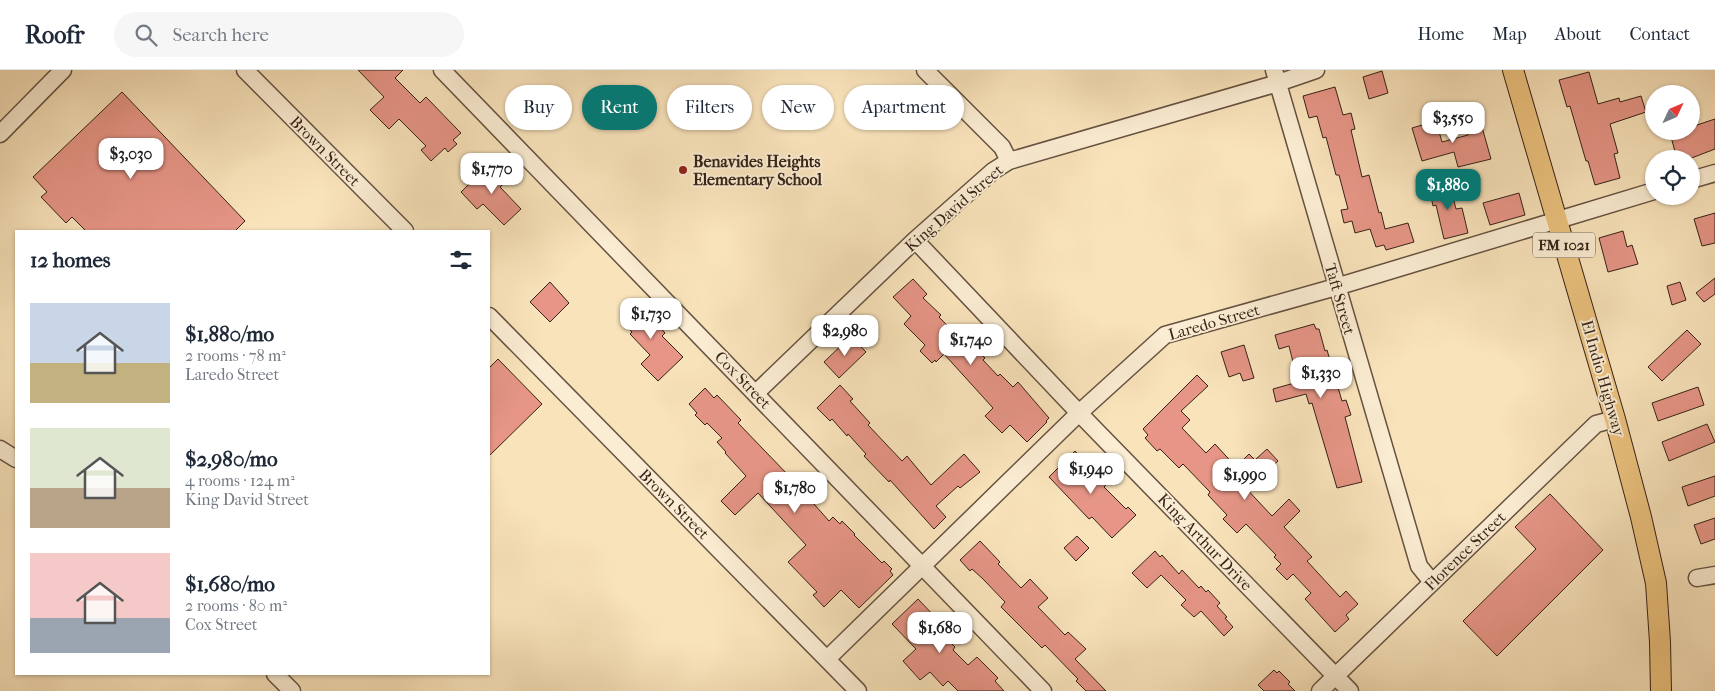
<!DOCTYPE html>
<html lang="en">
<head>
<meta charset="utf-8">
<style>
	body { margin:0; font-family:"IM FELL French Canon",serif; background:#f6f6f7; color:#1f2937; height:100vh; display:flex; flex-direction:column; font-size:19px; white-space:nowrap }
	* { box-sizing:border-box; margin:0 }
	p { font-size:16px; color:#747a83 }
	.icon { flex:none; width:28px; height:28px; fill:none; stroke:currentColor; stroke-width:2; stroke-linecap:round; stroke-linejoin:round }
	.map { position:relative; flex:1; overflow:hidden }
	.details { position:absolute; left:15px; top:160px; width:475px; height:445px; display:flex; flex-direction:column; background:#fff; border-radius:0px; box-shadow:0 1px 4px #0004 }
	.details>* { flex:none }
	.hud { position:absolute; left:505px; top:15px; width:475px; height:45px; display:flex; gap:10px }
	.needle { width:32px; rotate:46deg }
	.controls { position:absolute; left:1645px; top:15px; display:grid; gap:10px }
	.controls a { display:grid; place-items:center; width:55px; height:55px; border-radius:50%; background:#fff; box-shadow:0 1px 4px #0004; font-size:25px }
	.price { position:absolute; translate:-50% -42px; padding:0 11px; border-radius:10px; background:#fff; color:#222; font-size:16px; line-height:32px; filter:drop-shadow(0 1px 2px #0008) }
	.price::after { content:''; position:absolute; left:50%; top:30px; width:15px; height:11px; margin-left:-8px; background:inherit; clip-path:polygon(0 0,100% 0,50% 100%) }
	.price.selected { background:#0f766e; color:#fff }
	ul { padding:0; list-style:none }
	li { display:flex; align-items:center; gap:15px; height:125px; padding:0 15px }
	li span { display:grid; place-items:center; flex:none; width:140px; height:100px; border-radius:0px; color:#555 }
	li>.icon { margin-inline-start:auto }
	span .icon { width:60px; height:60px; fill:#fffc; stroke-width:1 }
	li b { font-size:21px }
	h2 { display:flex; justify-content:space-between; align-items:center; height:60px; padding:0 15px; font-size:21px }
	.chip { padding:0 18px; border-radius:22px; background:#fff; box-shadow:0 1px 4px #0004; font-size:18px; line-height:45px }
	.chip.selected { background:#0f766e; color:#fff }
	header { display:flex; align-items:center; gap:30px; box-sizing:border-box; height:70px; padding:0 25px; background:#fff; border-bottom:1px solid #e0e1e3 }
	header strong { font-size:24px }
	nav { display:flex; gap:28px; margin-inline-start:auto; font-size:18px }
	.search { width:350px; height:45px; background:#f6f6f7; display:flex; align-items:center; gap:12px; box-sizing:border-box; padding:0 18px; border-radius:28px; color:#747a83; font-size:19px }
	.map>svg:first-child { display:block }
</style>
</head>
<body>
<header>
<strong>Roofr</strong>
<div class="search"><svg class="icon" aria-label="search" viewBox="0 0 24 24"><circle cx="10" cy="10" r="6"/><path d="M15 15l6 6"/></svg>Search here</div>
<nav><a>Home</a><a>Map</a><a>About</a><a>Contact</a></nav>
</header>
<div class="map">
<svg width="1715" height="621" viewBox="0 0 1715 621">
	<rect width="100%" height="100%" fill="#f9e3bb"/>
	<filter id="stains"><feTurbulence type="fractalNoise" baseFrequency=".004" numOctaves="4"/><feColorMatrix values="0 0 0 0 .2 0 0 0 0 .09 0 0 0 0 .02 0 0 0 .5 -.17"/></filter>
	<radialGradient id="worn" r=".72"><stop offset=".6" stop-color="#630" stop-opacity="0"/><stop offset="1" stop-color="#630" stop-opacity=".3"/></radialGradient>
	<path fill="#e69586" stroke="#352218" d="M 358,0 L 403,0 L 395,8 L 420,33 L 426,27 L 457,59 L 461,63 L 453,70 L 457,74 L 448,82 L 445,78 L 431,91 L 421,80 L 426,76 L 399,49 L 389,59 L 370,40 L 384,27 Z
		M 1382,1 L 1388,23 L 1369,29 L 1363,7 Z
		M 1589,2 L 1598,34 L 1619,28 L 1620,32 L 1641,26 L 1646,42 L 1610,54 L 1618,83 L 1614,84 L 1620,108 L 1595,115 L 1588,91 L 1586,91 L 1570,36 L 1567,37 L 1559,10 Z
		M 1335,17 L 1343,45 L 1351,43 L 1355,59 L 1351,60 L 1362,107 L 1369,105 L 1379,143 L 1381,142 L 1385,159 L 1408,153 L 1414,172 L 1386,180 L 1384,175 L 1376,177 L 1370,159 L 1355,163 L 1352,151 L 1344,153 L 1341,140 L 1348,139 L 1339,105 L 1336,105 L 1326,67 L 1323,68 L 1317,46 L 1309,48 L 1303,26 Z
		M 122,22 L 245,151 L 235,161 L 86,161 L 72,147 L 66,153 L 41,127 L 47,122 L 33,107 Z
		M 1715,49 L 1715,79 L 1689,89 L 1677,89 L 1670,63 L 1676,61 L 1691,61 L 1691,57 Z
		M 1480,50 L 1491,89 L 1458,97 L 1454,82 L 1422,91 L 1412,58 L 1436,51 L 1442,72 L 1468,65 L 1465,54 Z
		M 490,94 L 507,111 L 500,117 L 521,139 L 504,155 L 483,134 L 477,139 L 461,122 Z
		M 1449,111 L 1456,139 L 1462,138 L 1468,163 L 1444,169 L 1436,135 L 1433,136 L 1430,122 L 1434,121 L 1433,115 Z
		M 1519,123 L 1525,145 L 1490,155 L 1483,133 Z
		M 1715,143 L 1715,173 L 1702,176 L 1694,149 Z
		M 1623,161 L 1627,177 L 1632,175 L 1638,194 L 1608,202 L 1599,168 Z
		M 1715,208 L 1715,224 L 1704,232 L 1696,223 Z
		M 913,209 L 927,224 L 923,228 L 941,245 L 939,247 L 972,281 L 975,278 L 985,288 L 983,290 L 998,306 L 1000,304 L 1013,317 L 1018,312 L 1049,348 L 1046,351 L 1047,352 L 1027,372 L 1010,355 L 1002,363 L 985,346 L 993,338 L 944,284 L 936,292 L 935,290 L 932,293 L 920,281 L 925,275 L 904,254 L 911,246 L 893,227 Z
		M 550,212 L 569,233 L 550,252 L 530,232 Z
		M 1680,212 L 1686,230 L 1672,235 L 1667,216 Z
		M 636,229 L 661,255 L 660,257 L 665,263 L 662,266 L 683,287 L 658,311 L 641,294 L 650,285 L 630,264 L 632,262 L 623,253 L 622,244 Z
		M 1314,254 L 1316,259 L 1319,259 L 1325,281 L 1327,280 L 1342,331 L 1346,330 L 1351,345 L 1345,347 L 1362,412 L 1337,418 L 1312,333 L 1309,334 L 1306,324 L 1276,332 L 1273,319 L 1298,312 L 1289,276 L 1279,279 L 1275,265 Z
		M 1687,260 L 1701,274 L 1662,311 L 1648,297 Z
		M 851,266 L 866,282 L 839,308 L 824,292 Z
		M 1244,275 L 1254,308 L 1243,311 L 1240,303 L 1229,307 L 1221,282 Z
		M 498,289 L 542,334 L 489,386 L 489,298 Z
		M 1197,305 L 1208,316 L 1181,341 L 1190,350 L 1182,358 L 1206,383 L 1215,374 L 1236,397 L 1249,384 L 1255,390 L 1267,379 L 1278,391 L 1265,404 L 1259,397 L 1242,414 L 1272,446 L 1289,429 L 1300,441 L 1284,457 L 1312,487 L 1307,491 L 1340,527 L 1346,521 L 1358,534 L 1346,545 L 1349,549 L 1335,562 L 1305,529 L 1311,523 L 1293,504 L 1287,510 L 1276,499 L 1281,494 L 1274,487 L 1276,485 L 1246,454 L 1237,463 L 1223,449 L 1227,445 L 1208,425 L 1210,422 L 1183,394 L 1179,398 L 1160,379 L 1157,381 L 1145,368 L 1148,365 L 1143,359 Z
		M 840,315 L 853,329 L 850,331 L 870,353 L 868,355 L 902,391 L 907,386 L 931,415 L 964,384 L 980,402 L 960,418 L 958,416 L 936,436 L 946,447 L 934,459 L 890,410 L 889,412 L 864,386 L 866,384 L 848,364 L 847,366 L 832,349 L 830,351 L 817,338 Z
		M 1698,317 L 1704,335 L 1658,351 L 1652,333 Z
		M 705,318 L 714,328 L 717,325 L 741,350 L 738,353 L 790,407 L 792,405 L 802,416 L 800,418 L 829,451 L 833,447 L 840,454 L 842,451 L 855,464 L 854,465 L 882,493 L 884,491 L 892,499 L 890,501 L 893,505 L 859,538 L 841,520 L 824,537 L 813,525 L 817,522 L 788,492 L 806,475 L 758,423 L 735,445 L 721,431 L 746,406 L 725,383 L 726,382 L 717,372 L 722,368 L 707,353 L 705,355 L 695,345 L 697,343 L 689,334 Z
		M 1707,354 L 1715,372 L 1669,391 L 1662,372 Z
		M 1075,381 L 1107,414 L 1104,417 L 1126,439 L 1128,437 L 1136,445 L 1112,468 L 1092,447 L 1089,449 L 1049,407 Z
		M 1715,406 L 1715,426 L 1688,436 L 1682,417 Z
		M 1550,424 L 1603,480 L 1497,586 L 1463,551 L 1536,479 L 1515,457 Z
		M 1715,448 L 1715,469 L 1701,474 L 1694,455 Z
		M 1077,466 L 1089,478 L 1076,491 L 1064,478 Z
		M 980,471 L 1000,492 L 998,494 L 1021,518 L 1030,509 L 1048,528 L 1038,537 L 1065,565 L 1068,562 L 1086,579 L 1075,589 L 1106,621 L 1086,621 L 1076,611 L 1078,609 L 1045,575 L 1042,578 L 1001,537 L 1005,532 L 983,509 L 972,499 L 970,501 L 960,490 Z
		M 1155,481 L 1160,487 L 1162,485 L 1179,504 L 1182,500 L 1199,518 L 1201,516 L 1206,522 L 1208,520 L 1220,533 L 1217,536 L 1227,547 L 1225,548 L 1233,557 L 1224,566 L 1201,541 L 1194,547 L 1181,535 L 1186,530 L 1161,505 L 1147,518 L 1132,503 Z
		M 918,529 L 938,550 L 933,555 L 955,577 L 953,580 L 968,595 L 977,587 L 998,608 L 995,611 L 1004,621 L 958,621 L 948,611 L 943,616 L 930,602 L 920,610 L 903,591 L 916,579 L 892,554 Z
		M 1274,600 L 1277,603 L 1279,601 L 1290,612 L 1288,614 L 1295,621 L 1264,621 L 1258,615 Z"/>
	<g fill="none" stroke-linecap="round" stroke-linejoin="round">
		<defs>
			<path id="minor" d="M 245,0 L 405,161
				M 442,0 L 1043,621
				M 925,0 L 1002,77 L 1009,91
				M 1274,0 L 1419,496 L 1432,512
				M 0,64 L 63,0
				M 1691,110 L 1715,103
				M 915,170 L 1079,343 L 1350,621
				M 489,246 L 858,621
				M 756,323 L 915,170 L 993,101 L 1009,91 L 1278,13 L 1316,0
				M 0,379 L 16,389
				M 1697,508 L 1715,505
				M 827,589 L 1079,343 L 1165,265 L 1336,217 L 1654,121
				M 275,604 L 292,621
				M 1320,621 L 1596,354 L 1615,349"/>
			<path id="major" d="M 1513,0 L 1615,349 L 1641,447 L 1656,513 L 1660,572 L 1661,621"/>
		</defs>
		<use href="#minor" stroke="#665241" stroke-width="19"/>
		<use href="#major" stroke="#352218" stroke-width="22"/>
		<use href="#minor" stroke="#fbedd3" stroke-width="16"/>
		<use href="#major" stroke="#ecc27e" stroke-width="20"/>
	</g>
	<circle fill="#8f2418" stroke="#fbedd3" stroke-width="2" cx="683" cy="100" r="5"/>
	<g text-anchor="middle" dominant-baseline="central" stroke-width="4" stroke-linejoin="round" paint-order="stroke">
		<rect fill="#fbedd3" stroke="#705f50" stroke-width="1" x="1533" y="162.5" width="62" height="25" rx="4"/>
		<g font-size="15" font-weight="bold" fill="#352218">
			<text x="1564" y="175">FM 1021</text>
		</g>
		<g font-size="16" fill="#352218" stroke="#fbedd3">
			<text transform="translate(325 81) rotate(45)">Brown Street</text>
			<text transform="translate(954 138) rotate(-41)">King David Street</text>
			<text transform="translate(1340 229) rotate(74)">Taft Street</text>
			<text transform="translate(1214 252) rotate(-16)">Laredo Street</text>
			<text transform="translate(1603 308) rotate(74)">El Indio Highway</text>
			<text transform="translate(743 310) rotate(46)">Cox Street</text>
			<text transform="translate(674 434) rotate(45)">Brown Street</text>
			<text transform="translate(1205 472) rotate(46)">King Arthur Drive</text>
			<text transform="translate(1465 481) rotate(-44)">Florence Street</text>
		</g>
		<g font-size="16" font-weight="bold" fill="#352218" stroke="#fbedd3" text-anchor="start">
			<text x="693" y="91">Benavides Heights<tspan x="693" dy="18">Elementary School</tspan></text>
		</g>
	</g>
	<rect width="100%" height="100%" filter="url(#stains)"/>
	<rect width="100%" height="100%" fill="url(#worn)"/>
</svg>
<div class="controls">
<a><svg class="needle" viewBox="-14 -14 28 28"><path d="M0-13l5 13h-10z" fill="#e53935"/><path d="M0 13l5-13h-10z" fill="#747a83"/></svg></a>
<a><svg class="icon" aria-label="locate" viewBox="0 0 24 24"><circle cx="12" cy="12" r="6"/><path d="M12 2v4M12 18v4M2 12h4M18 12h4"/></svg></a>
</div>
<b class="price" style="left:1453px;top:74px">$3,550</b>
<b class="price" style="left:131px;top:110px">$3,030</b>
<b class="price" style="left:492px;top:125px">$1,770</b>
<b class="price selected" style="left:1448px;top:141px">$1,880</b>
<b class="price" style="left:651px;top:270px">$1,730</b>
<b class="price" style="left:845px;top:287px">$2,980</b>
<b class="price" style="left:971px;top:296px">$1,740</b>
<b class="price" style="left:1321px;top:329px">$1,330</b>
<b class="price" style="left:1091px;top:425px">$1,940</b>
<b class="price" style="left:1245px;top:431px">$1,990</b>
<b class="price" style="left:795px;top:444px">$1,780</b>
<b class="price" style="left:940px;top:584px">$1,680</b>
<div class="hud">
<a class="chip">Buy</a>
<a class="chip selected">Rent</a>
<a class="chip">Filters</a>
<a class="chip">New</a>
<a class="chip">Apartment</a>
</div>
<section class="details">
<h2>12 homes<svg class="icon" aria-label="filters" viewBox="0 0 24 24"><path d="M4 7h16M4 17h16"/><circle cx="9" cy="7" r="2"/><circle cx="15" cy="17" r="2"/></svg></h2>
<ul>
<li><span style="background:linear-gradient(#c9d6e8 60%,#c2b280 0)"><svg class="icon" aria-label="home" viewBox="0 0 24 24"><path d="M3 11l9-7 9 7M6 9v11h12V9"/></svg></span><div><b>$1,880/mo</b><p>2 rooms · 78 m²</p><p>Laredo Street</p></div></li>
<li><span style="background:linear-gradient(#dfe7d0 60%,#b9a48a 0)"><svg class="icon" aria-label="home" viewBox="0 0 24 24"><path d="M3 11l9-7 9 7M6 9v11h12V9"/></svg></span><div><b>$2,980/mo</b><p>4 rooms · 124 m²</p><p>King David Street</p></div></li>
<li><span style="background:linear-gradient(#f6c9c9 65%,#9aa5b1 0)"><svg class="icon" aria-label="home" viewBox="0 0 24 24"><path d="M3 11l9-7 9 7M6 9v11h12V9"/></svg></span><div><b>$1,680/mo</b><p>2 rooms · 80 m²</p><p>Cox Street</p></div></li>
</ul>
</section>
</div>
</body>
</html>
